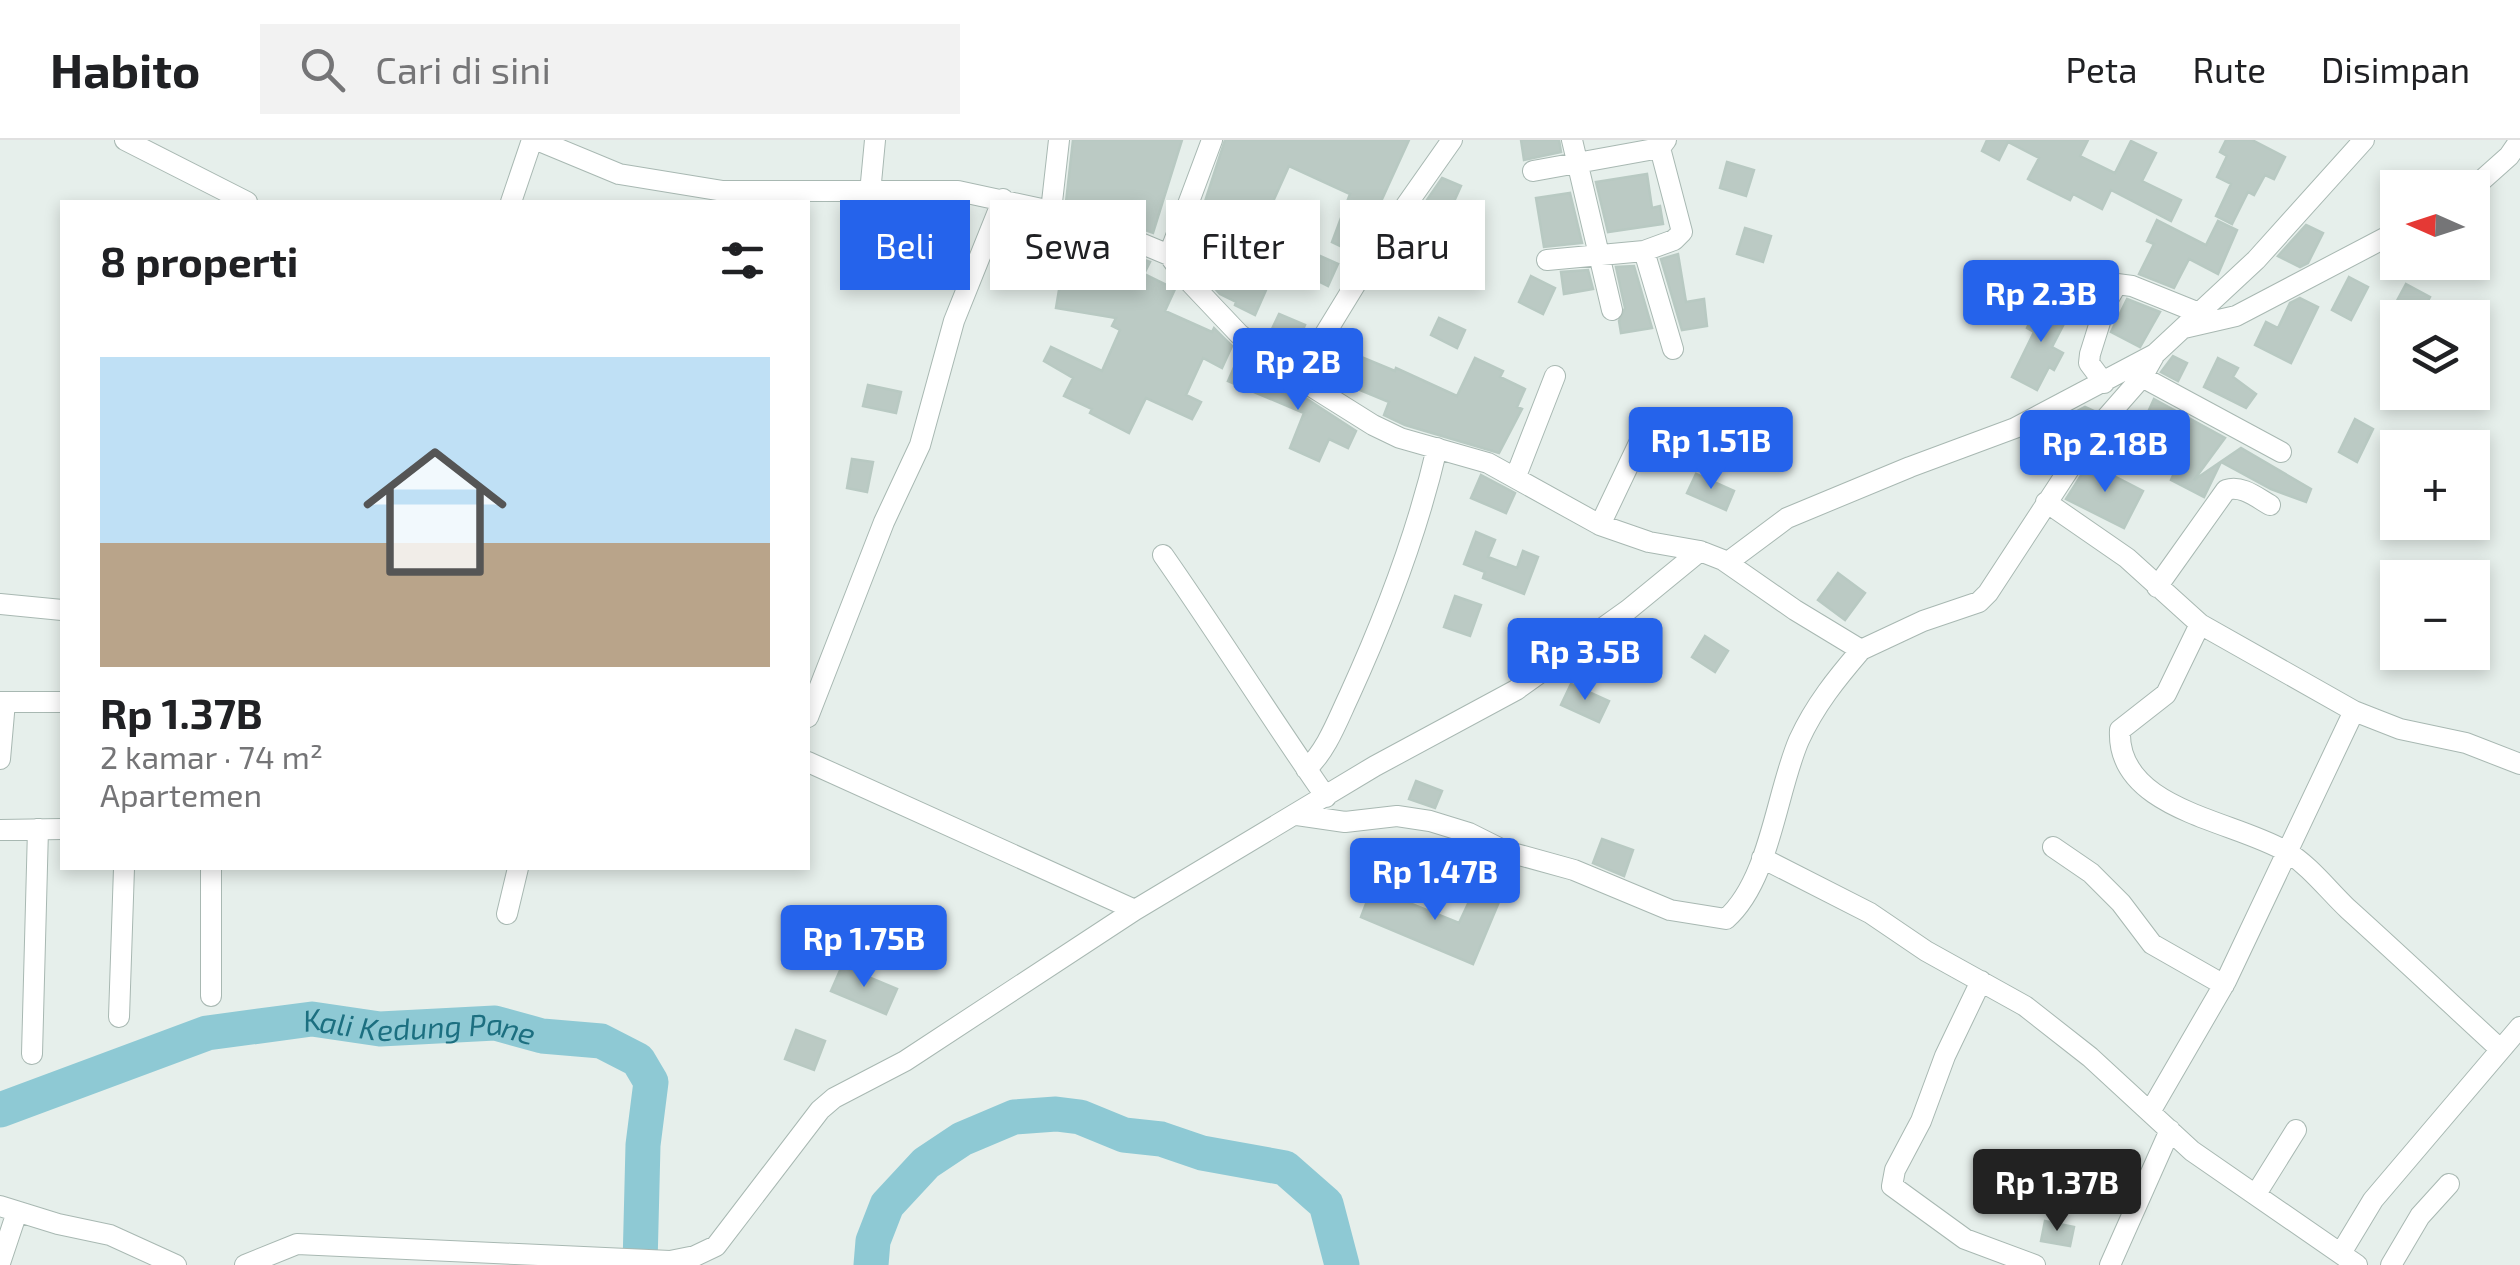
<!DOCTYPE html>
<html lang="id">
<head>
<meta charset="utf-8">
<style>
	body { margin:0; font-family:"Exo 2",sans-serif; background:#f2f2f2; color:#202124; height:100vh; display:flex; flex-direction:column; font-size:38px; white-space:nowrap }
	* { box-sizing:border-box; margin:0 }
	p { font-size:32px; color:#757577 }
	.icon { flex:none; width:55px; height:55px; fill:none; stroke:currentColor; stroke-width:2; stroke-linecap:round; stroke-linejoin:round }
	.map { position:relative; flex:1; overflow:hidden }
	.panel { position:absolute; left:60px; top:60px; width:750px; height:670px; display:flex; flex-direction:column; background:#fff; border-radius:0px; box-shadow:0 5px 15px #0003 }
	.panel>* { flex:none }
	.guide { position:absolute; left:840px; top:60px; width:950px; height:90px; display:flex; gap:20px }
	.needle { width:65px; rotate:273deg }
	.controls { position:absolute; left:2380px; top:30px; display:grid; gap:20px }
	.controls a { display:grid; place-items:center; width:110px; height:110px; border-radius:0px; background:#fff; box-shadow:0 5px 15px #0003; font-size:50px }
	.price { position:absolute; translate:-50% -85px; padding:0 22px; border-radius:10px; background:#2563eb; color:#fff; font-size:32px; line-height:65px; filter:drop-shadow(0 2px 5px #0008) }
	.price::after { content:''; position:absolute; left:50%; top:60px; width:30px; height:22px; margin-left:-15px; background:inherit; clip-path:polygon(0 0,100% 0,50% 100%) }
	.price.current { background:#222; color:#fff }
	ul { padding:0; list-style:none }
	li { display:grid; align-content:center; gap:20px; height:530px; padding:0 40px }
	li+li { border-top:2px solid #e0e0e0 }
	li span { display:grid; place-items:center; height:310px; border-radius:0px; color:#555 }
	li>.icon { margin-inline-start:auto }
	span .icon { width:180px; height:180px; fill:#fffc; stroke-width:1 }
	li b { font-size:42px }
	h2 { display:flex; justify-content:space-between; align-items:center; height:120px; padding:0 40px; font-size:42px }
	.pill { padding:0 35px; border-radius:0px; background:#fff; box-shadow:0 5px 15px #0003; font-size:35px; line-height:90px }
	.pill.current { background:#2563eb; color:#fff }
	header { display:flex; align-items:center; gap:60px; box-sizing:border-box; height:140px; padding:0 50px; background:#fff; border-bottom:2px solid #e0e0e0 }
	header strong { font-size:48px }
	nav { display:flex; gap:55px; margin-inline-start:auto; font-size:35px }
	.search { width:700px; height:90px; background:#f2f2f2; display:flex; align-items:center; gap:25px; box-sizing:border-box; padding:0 35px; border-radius:0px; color:#757577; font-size:38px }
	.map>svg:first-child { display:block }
</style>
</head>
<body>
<header>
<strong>Habito</strong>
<div class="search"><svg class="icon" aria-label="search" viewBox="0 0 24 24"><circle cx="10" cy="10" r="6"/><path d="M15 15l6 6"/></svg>Cari di sini</div>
<nav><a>Peta</a><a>Rute</a><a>Disimpan</a></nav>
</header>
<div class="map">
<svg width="2520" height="1125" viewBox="0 0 2520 1125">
	<rect width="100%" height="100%" fill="#e6efeb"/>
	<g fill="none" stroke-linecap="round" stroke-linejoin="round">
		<g stroke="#8ec9d4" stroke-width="35">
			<path id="s1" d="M 0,970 L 207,893 L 312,879 L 380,889 L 495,883 L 542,896 L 601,901 L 638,920 L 651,942 L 643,1005 L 640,1125"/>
			<path d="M 871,1125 L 873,1101 L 887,1065 L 926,1023 L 962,999 L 1014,977 L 1056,974 L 1080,977 L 1124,995 L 1161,999 L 1202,1013 L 1285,1028 L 1326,1064 L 1342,1125"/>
		</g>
	</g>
	<path fill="#bbcac4" stroke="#b8c9c2" stroke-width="2.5" d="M 1073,0 L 1182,0 L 1153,93 L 1066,62 Z
		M 1225,0 L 1409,0 L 1357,114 L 1332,102 L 1350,54 L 1289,26 L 1266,77 L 1286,87 L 1266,129 L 1274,132 L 1255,175 L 1235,165 L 1236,162 L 1220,154 L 1209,142 L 1217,125 L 1225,129 L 1240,95 L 1198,83 Z
		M 1521,0 L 1559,0 L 1561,12 L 1524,20 Z
		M 1987,0 L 2088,0 L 2080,16 L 2115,33 L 2131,1 L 2156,13 L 2142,41 L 2181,60 L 2171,81 L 2111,50 L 2102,69 L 2073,54 L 2070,60 L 2028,39 L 2039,18 L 2008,2 L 1999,20 L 1982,11 Z
		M 2226,0 L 2252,0 L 2285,17 L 2274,39 L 2265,35 L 2254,55 L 2248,52 L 2232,84 L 2216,76 L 2231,44 L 2217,37 L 2227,16 L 2220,12 Z
		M 1727,22 L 1754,30 L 1746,56 L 1720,48 Z
		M 1647,34 L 1652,68 L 1660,66 L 1663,84 L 1608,92 L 1596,42 Z
		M 1442,38 L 1461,46 L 1443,86 L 1448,89 L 1440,106 L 1417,95 L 1410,111 L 1396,105 Z
		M 1570,53 L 1582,103 L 1544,107 L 1536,58 Z
		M 2157,80 L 2206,105 L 2218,81 L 2237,90 L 2218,134 L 2189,119 L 2174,148 L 2139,134 L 2154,104 L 2147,101 Z
		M 2306,85 L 2323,93 L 2308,123 L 2300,127 L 2278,116 Z
		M 1745,88 L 1771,96 L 1763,122 L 1737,114 Z
		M 1093,100 L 1150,122 L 1144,134 L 1175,149 L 1165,171 L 1212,192 L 1214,188 L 1232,206 L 1222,228 L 1203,218 L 1186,255 L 1201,262 L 1192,279 L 1146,258 L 1129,293 L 1090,273 L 1092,269 L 1064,256 L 1073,238 L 1044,221 L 1051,207 L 1102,231 L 1120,190 L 1112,186 L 1116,178 L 1056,168 L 1060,144 L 1042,139 L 1047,121 L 1084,131 Z
		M 1678,114 L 1686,162 L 1704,159 L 1707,186 L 1682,190 L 1661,119 Z
		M 1320,116 L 1338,124 L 1328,146 L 1310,137 Z
		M 1634,126 L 1652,188 L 1621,193 L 1619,181 L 1625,168 L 1616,127 Z
		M 1588,130 L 1593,149 L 1564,154 L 1561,132 Z
		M 1531,136 L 1555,148 L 1543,174 L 1519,162 Z
		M 2349,137 L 2368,147 L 2351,180 L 2332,170 Z
		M 2406,144 L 2430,157 L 2419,178 L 2406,178 L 2392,170 Z
		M 2300,158 L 2318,167 L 2291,223 L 2255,205 L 2266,182 L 2278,188 L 2290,163 Z
		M 2127,159 L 2160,172 L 2140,207 L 2111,192 Z
		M 2041,160 L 2069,174 L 2052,207 L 2063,213 L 2054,230 L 2049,227 L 2037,250 L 2012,237 L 2034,192 L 2027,188 Z
		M 1279,174 L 1305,185 L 1298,201 L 1272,189 Z
		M 1439,178 L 1465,190 L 1457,208 L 1431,195 Z
		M 1337,207 L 1395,231 L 1396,228 L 1457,256 L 1475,218 L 1503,231 L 1500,237 L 1525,249 L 1517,267 L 1522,269 L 1499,313 L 1405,285 L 1384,275 L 1389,262 L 1348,245 L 1345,251 L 1317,234 Z
		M 2173,216 L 2187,223 L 2178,241 L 2161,232 Z
		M 2218,218 L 2238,228 L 2233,237 L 2256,254 L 2246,268 L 2204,247 Z
		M 1236,223 L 1281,242 L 1356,291 L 1348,308 L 1329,299 L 1319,321 L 1290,308 L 1304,273 L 1228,241 Z
		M 868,245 L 901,252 L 896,273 L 863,266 Z
		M 2154,259 L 2225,298 L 2194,340 L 2241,308 L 2311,349 L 2306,362 L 2271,349 L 2221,322 L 2204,357 L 2171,340 L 2176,329 L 2137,310 L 2150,284 L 2144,281 Z
		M 2085,267 L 2094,271 L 2064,311 L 2051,304 L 2064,278 Z
		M 2355,279 L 2373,289 L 2357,322 L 2339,312 Z
		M 852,319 L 873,322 L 867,352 L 847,348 Z
		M 2089,323 L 2143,351 L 2124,388 L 2066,359 Z
		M 1696,334 L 1734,351 L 1726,370 L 1687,353 Z
		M 1481,335 L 1515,353 L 1506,373 L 1471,358 Z
		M 1476,392 L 1495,400 L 1488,417 L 1517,428 L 1523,411 L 1538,417 L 1524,454 L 1483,438 L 1485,432 L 1464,424 Z
		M 1838,433 L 1865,453 L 1845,480 L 1818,460 Z
		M 1455,456 L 1481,465 L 1470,496 L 1444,487 Z
		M 1705,496 L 1728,511 L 1715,532 L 1692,517 Z
		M 1571,544 L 1609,561 L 1599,582 L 1561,565 Z
		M 1416,641 L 1442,651 L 1435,668 L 1409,659 Z
		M 1602,699 L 1633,710 L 1624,736 L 1593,723 Z
		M 1372,748 L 1459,783 L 1474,751 L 1499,762 L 1473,824 L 1361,777 Z
		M 842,826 L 897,849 L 886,874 L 831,851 Z
		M 796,890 L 825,901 L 814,930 L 785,919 Z
		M 2045,1081 L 2074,1087 L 2070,1106 L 2041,1101 Z"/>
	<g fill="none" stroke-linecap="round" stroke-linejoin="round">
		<defs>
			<path id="street" d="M 125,0 L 247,62
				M 537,0 L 619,34 L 723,51 L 958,51 L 1051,71 L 1133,100 L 1169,115 L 1184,136 L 1239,194 L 1298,238 L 1373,285 L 1400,298 L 1488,323 L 1600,385 L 1649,402 L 1700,411 L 1723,420 L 1795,470 L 1861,510 C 1837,538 1815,565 1799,600 C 1776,653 1770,740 1726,779 L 1670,770 L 1574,730 L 1505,711 L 1469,693 L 1430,681 L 1397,676 L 1345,682 L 1297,675
				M 1572,0 L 1612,170
				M 1533,31 L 1660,8 L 1666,0
				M 2472,49 L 2509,16 L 2520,0
				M 870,53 L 875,0
				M 511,62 L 532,0
				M 1051,71 L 1059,0
				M 1644,111 L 1674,100 L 1682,92 L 1660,8
				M 1169,115 L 1212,0
				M 1547,120 L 1644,111 L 1673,209
				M 2184,188 L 2236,176 L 2398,91
				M 2142,237 L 2281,312
				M 1298,238 L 1388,91 L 1452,0
				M 2104,243 L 2089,223 L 2090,214 L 2106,163 L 2117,144 L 2132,146 L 2199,173
				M 1516,336 L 1555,236
				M 2046,362 L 2127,418 L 2200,484 L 2354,571 L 2400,589 L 2466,603 L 2520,624
				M 1600,385 L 1650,280
				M 1163,415 C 1219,495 1270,577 1326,657
				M 1728,422 L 1787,378 L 1910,327 L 2015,288 L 2155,214
				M 2157,447 L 2226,350 C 2242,345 2256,357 2270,365
				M 0,464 L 62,470
				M 2200,484 L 2166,554 L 2120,590 C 2116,670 2234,680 2287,712 C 2309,725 2329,751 2348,769 C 2399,815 2449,862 2500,909
				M 1861,510 L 1923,481 L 1979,462 L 1988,453 L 2092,294 L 2142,237 L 2155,214 L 2256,120 L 2364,0
				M 0,562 L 62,562
				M 808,577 L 884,382 L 920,305 L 954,181 L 1003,59
				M 0,619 L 5,562
				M 808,622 L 1135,770
				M 1306,629 C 1326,612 1338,579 1349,556 C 1386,475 1417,394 1437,308
				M 0,690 L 62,689
				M 2053,707 L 2091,733 L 2121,763 L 2152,804 L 2224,845
				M 1762,718 L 1870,773 L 1926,811 L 2025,866 L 2090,917 L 2192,1011 L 2357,1125
				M 211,728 L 211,856
				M 507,774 L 518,728
				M 1981,841 L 1945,916 L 1921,981 L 1895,1030 L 1892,1046 L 1965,1099 L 2035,1125
				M 119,877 L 124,728
				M 32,914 L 38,689
				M 2150,972 L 2226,841 L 2354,571
				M 2256,1054 L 2296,990
				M 0,1066 L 58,1084 L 110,1095 L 176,1125
				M 2341,1113 L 2373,1060 L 2520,887
				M 0,1123 L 17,1072
				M 245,1125 L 297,1104 L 670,1121 L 695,1116 L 716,1106 L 820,970 L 834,958 L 905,921 L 1135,770 L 1375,626 L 1516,550 L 1628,470 L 1700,411
				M 2110,1125 L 2170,990
				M 2391,1125 L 2420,1076 L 2449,1044"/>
		</defs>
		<use href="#street" stroke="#a8b8b2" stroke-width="22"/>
		<use href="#street" stroke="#fff" stroke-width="20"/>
	</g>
	<g text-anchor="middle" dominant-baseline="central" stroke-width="8" stroke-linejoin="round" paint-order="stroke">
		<g font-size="30" font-style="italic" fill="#1c6f80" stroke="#f7fbf9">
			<text stroke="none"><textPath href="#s1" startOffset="435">Kali Kedung Pane</textPath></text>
		</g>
	</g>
</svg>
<div class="controls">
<a><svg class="needle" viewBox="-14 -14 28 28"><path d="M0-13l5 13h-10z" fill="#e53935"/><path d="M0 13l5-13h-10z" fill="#757577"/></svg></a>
<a><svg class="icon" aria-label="layers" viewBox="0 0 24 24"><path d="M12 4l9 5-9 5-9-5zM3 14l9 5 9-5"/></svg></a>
<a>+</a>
<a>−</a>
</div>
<b class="price" style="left:2041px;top:205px">Rp 2.3B</b>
<b class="price" style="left:1298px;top:273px">Rp 2B</b>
<b class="price" style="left:1711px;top:352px">Rp 1.51B</b>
<b class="price" style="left:2105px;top:355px">Rp 2.18B</b>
<b class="price" style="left:1585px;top:563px">Rp 3.5B</b>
<b class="price" style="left:1435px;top:783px">Rp 1.47B</b>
<b class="price" style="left:864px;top:850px">Rp 1.75B</b>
<b class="price current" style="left:2057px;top:1094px">Rp 1.37B</b>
<div class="guide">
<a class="pill current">Beli</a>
<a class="pill">Sewa</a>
<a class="pill">Filter</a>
<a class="pill">Baru</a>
</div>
<section class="panel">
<h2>8 properti<svg class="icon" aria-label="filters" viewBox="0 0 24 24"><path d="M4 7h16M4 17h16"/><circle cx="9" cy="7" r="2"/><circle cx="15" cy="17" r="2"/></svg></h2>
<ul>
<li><span style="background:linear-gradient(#bfe0f5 60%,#b9a48a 0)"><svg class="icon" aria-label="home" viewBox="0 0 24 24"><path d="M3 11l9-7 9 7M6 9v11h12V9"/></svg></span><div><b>Rp 1.37B</b><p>2 kamar · 74 m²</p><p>Apartemen</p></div></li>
</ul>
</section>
</div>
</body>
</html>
